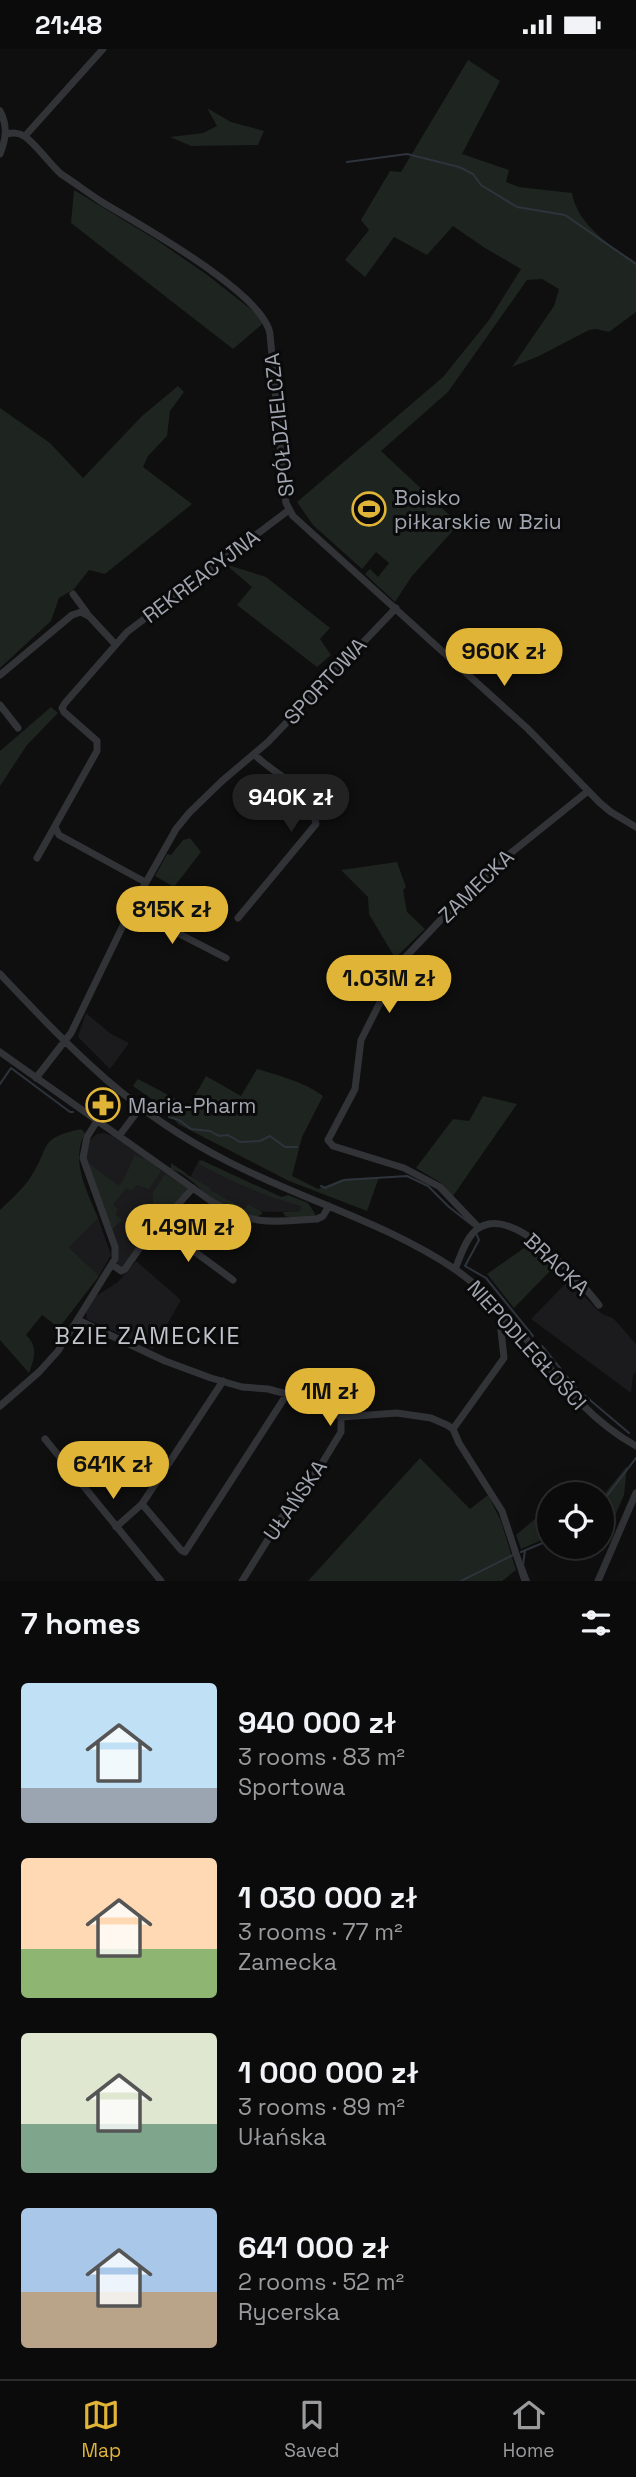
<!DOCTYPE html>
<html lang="en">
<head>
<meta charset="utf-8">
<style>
	body { margin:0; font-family:"Space Grotesk",sans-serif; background:#19191a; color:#f1f3f6; height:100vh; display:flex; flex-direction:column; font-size:26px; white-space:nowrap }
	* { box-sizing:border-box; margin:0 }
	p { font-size:23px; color:#9a9b9d }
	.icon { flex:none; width:38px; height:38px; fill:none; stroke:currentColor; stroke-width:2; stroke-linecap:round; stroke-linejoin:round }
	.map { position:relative; height:1532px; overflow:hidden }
	.sheet { display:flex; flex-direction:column; background:#0b0b0c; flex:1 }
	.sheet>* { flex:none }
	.controls { position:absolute; left:537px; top:1433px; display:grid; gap:14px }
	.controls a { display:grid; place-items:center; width:77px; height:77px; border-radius:50%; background:#0b0b0c; box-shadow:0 7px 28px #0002,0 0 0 2px #2b2b2d; font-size:35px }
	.price { position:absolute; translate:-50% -60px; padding:0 16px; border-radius:24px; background:#e0b437; color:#111; font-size:23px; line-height:46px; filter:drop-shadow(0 2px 4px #0008) }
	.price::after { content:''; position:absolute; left:50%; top:42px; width:21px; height:16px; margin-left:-10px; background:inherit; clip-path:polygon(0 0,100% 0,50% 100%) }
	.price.current { background:#222; color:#fff }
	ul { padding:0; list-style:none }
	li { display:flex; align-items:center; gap:21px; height:175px; padding:0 21px }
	li span { display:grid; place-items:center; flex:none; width:196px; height:140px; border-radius:7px; color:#555 }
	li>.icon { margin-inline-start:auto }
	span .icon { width:84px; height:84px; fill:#fffc; stroke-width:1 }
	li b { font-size:30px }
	h2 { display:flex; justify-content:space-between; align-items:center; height:84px; padding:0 21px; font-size:30px }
	.status { display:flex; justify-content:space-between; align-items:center; height:49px; padding:0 35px; background:#0b0b0c; direction:ltr }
	.status svg { height:19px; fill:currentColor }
	.menu { display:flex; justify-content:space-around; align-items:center; height:98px; border-top:2px solid #2b2b2d; background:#0b0b0c; font-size:19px; color:#9a9b9d }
	.menu a { display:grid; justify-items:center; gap:4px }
	.menu .current { color:#e0b437 }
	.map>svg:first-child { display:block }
</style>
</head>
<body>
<div class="status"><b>21:48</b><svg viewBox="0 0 49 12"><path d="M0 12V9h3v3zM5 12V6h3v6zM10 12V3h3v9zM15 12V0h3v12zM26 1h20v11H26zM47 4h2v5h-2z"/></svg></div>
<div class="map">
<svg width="636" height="1532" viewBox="0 0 636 1532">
	<rect width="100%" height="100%" fill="#0f0f10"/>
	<path fill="#1b1b1d" d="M 86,964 L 111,985 L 129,994 L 110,1020 L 78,988 Z
		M 104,1084 L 113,1087 L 187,1139 L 123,1220 L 117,1215 L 118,1197 L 86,1109 L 90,1091 L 97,1085 Z
		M 199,1111 L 302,1157 L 300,1162 L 273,1163 L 245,1161 L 225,1151 L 194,1132 L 191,1127 Z
		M 98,1169 L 111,1206 L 99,1227 L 69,1198 Z
		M 136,1212 L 181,1251 L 153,1300 L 87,1270 L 86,1263 L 96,1247 L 118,1233 Z
		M 568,1232 L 602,1265 L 613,1269 L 636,1295 L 636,1323 L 633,1326 L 631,1344 L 531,1270 Z"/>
	<path fill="#1e241f" d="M 468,11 L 500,32 L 462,105 L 509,121 L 506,133 L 519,138 L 572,144 C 577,175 611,198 636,213 L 636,263 L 609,283 L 596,280 L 589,281 L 539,307 L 512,318 L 554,257 L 559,240 L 542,230 L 527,231 L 448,343 L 381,402 L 459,475 L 412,527 L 395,553 L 365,525 L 370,520 L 378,528 L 389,514 L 376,503 L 362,520 L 313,476 L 297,453 L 443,328 L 489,271 L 521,220 L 485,199 L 453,177 L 427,206 L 394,188 L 365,228 L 345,211 L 369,181 L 361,171 L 390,122 L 401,123 Z
		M 207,59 L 231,73 L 264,82 L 258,96 L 191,97 L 170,88 L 203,84 L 217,77 Z
		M 74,141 L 155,190 L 206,225 L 266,272 L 233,300 L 71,174 Z
		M 178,337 L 184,343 L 170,362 L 167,387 L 148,407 L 143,418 L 192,455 L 105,525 L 89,521 L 74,540 L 59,549 L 51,572 L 0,619 L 0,359 L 50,394 L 83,429 L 142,367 Z
		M 225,515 L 266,528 L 330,579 L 320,590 L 331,606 L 317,618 L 237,556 L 252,538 Z
		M 51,658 L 58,664 L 27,696 L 0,737 L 0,702 Z
		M 190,789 L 201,803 L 174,838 L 155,827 L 167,805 L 171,806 L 183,791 Z
		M 397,813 L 406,838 L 403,841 L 407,863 L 425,880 L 395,909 L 369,865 L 368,848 L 341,821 Z
		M 257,1020 C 281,1027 304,1033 323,1047 L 302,1088 L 292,1127 L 318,1140 L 343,1130 L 379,1128 L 367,1162 L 289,1132 L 178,1075 L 166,1060 L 133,1037 L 138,1030 L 189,1057 L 206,1027 L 241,1047 Z
		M 483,1047 L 517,1055 L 453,1147 L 441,1134 L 416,1119 L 453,1070 L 469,1072 Z
		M 81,1080 L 85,1084 C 70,1113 87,1141 98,1169 L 69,1198 L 99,1227 L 59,1279 L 42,1266 L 26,1286 C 39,1298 34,1310 29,1324 L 0,1291 L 0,1161 C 10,1151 22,1141 30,1129 C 52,1097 36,1090 81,1080 Z
		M 135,1106 L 149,1112 L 161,1122 L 149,1140 L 137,1136 L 131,1142 L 126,1139 L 113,1156 L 118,1160 L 115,1165 L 122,1171 L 113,1180 L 110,1179 L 87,1113 L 118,1136 L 122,1134 Z
		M 201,1111 L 281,1148 L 288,1146 L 308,1154 L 317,1168 L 293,1169 L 285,1167 L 283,1163 L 300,1162 L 301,1157 C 264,1147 232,1133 199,1115 Z
		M 171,1114 L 187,1125 L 188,1128 L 188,1126 L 210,1139 L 210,1141 L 245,1160 L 248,1155 L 263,1164 L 257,1168 C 237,1164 219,1155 203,1142 C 193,1133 184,1124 171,1120 Z
		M 165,1125 L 187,1139 L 187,1142 L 146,1189 L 135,1181 L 153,1157 L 153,1144 Z
		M 530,1195 L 555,1217 L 514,1259 L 487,1225 Z
		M 420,1409 L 470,1460 L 488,1446 L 501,1472 L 516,1521 L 502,1532 L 308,1532 Z
		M 627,1417 L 624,1446 L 602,1497 L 602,1448 Z
		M 549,1458 L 549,1488 L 521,1500 L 516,1486 Z"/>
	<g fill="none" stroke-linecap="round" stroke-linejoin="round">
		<path stroke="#2e343c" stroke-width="2" d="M 347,113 L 407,105 L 459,118 L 473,125 L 481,136 L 517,158 L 565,166 L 636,215
			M 0,1035 L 11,1019 L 70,1063 L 73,1063
			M 169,1068 L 179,1071 L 191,1080 L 210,1082 L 219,1087 L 228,1086 L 240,1093 L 260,1092 L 270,1087 L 285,1098 L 297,1098
			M 321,1137 L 325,1139 L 344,1131 L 407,1127 L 428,1137 L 449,1158 L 472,1176
			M 477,1186 L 479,1191 L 465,1217 L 486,1229 L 533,1287
			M 542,1297 L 577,1340 L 629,1384
			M 602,1453 L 636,1409
			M 525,1501 L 523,1516 L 529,1532
			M 521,1503 L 550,1491
			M 461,1532 L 513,1506"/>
		<path stroke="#323337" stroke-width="7" d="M 0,62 C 8,77 6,90 0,105
			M 6,85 C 12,84 18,83 24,87 C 34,93 50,115 61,125 C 75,134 88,144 102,153 C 138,175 264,244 270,285 L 284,439 L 286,454 L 293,467 L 528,680 L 600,754 L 611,763 L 636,778
			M 25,87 L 103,0
			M 73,545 L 87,564
			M 0,626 L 72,566 L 81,563 L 89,567 L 115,595
			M 0,656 L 18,679
			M 55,778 L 59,786 L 145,833
			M 37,809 L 97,702 L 97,692 L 64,663 L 62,659 L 65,654 L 127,583 L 289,461
			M 131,860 L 226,909
			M 238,869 L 316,775 C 310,735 280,731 255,706
			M 0,925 C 73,1002 130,1063 227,1112 C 302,1151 385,1173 456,1221 C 527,1270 557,1353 636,1397
			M 0,1003 L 211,1152 C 253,1177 270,1173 317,1170 L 323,1167 L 329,1157
			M 36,1029 L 71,984 L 131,860 L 176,780 L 189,764 L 222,732 L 268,693 L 396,559
			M 119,1087 L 140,1059
			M 160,1177 L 233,1231
			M 479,1179 L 440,1138 L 404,1119 L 333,1097 L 328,1091 L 355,1040 L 361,991 L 400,914 L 450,861 L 502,811 L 588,742
			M 113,1216 L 121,1222 L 125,1220 L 144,1193 L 193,1139
			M 455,1220 C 460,1209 465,1191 475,1182 C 510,1150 579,1231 599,1256
			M 78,1271 L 165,1312 L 211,1329 L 242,1338 L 268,1340 L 287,1345 L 341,1368 L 397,1364 L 431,1369 L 447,1376 L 453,1380 L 459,1394 L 502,1462 L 525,1532
			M 223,1332 L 142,1455 L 181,1501 L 185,1503 L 287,1345
			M 0,1357 L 39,1323 L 58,1302 L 115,1210 L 115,1198 L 83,1109 L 87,1088 L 97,1072
			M 453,1380 L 504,1309 L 501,1281 L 506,1269
			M 45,1390 L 161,1532
			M 116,1478 L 142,1455
			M 242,1532 L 282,1468 L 321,1416 L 341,1383 L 341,1368
			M 598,1532 L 636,1444"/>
	</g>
	<defs>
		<symbol id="stadium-ring" viewBox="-11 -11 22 22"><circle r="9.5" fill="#0a0a0b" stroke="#e0b437" stroke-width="1.5"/><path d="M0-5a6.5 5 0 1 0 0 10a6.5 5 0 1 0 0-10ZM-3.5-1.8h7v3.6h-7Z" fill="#e0b437"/></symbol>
		<symbol id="pharmacy-ring" viewBox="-11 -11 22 22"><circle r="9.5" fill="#0a0a0b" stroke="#e0b437" stroke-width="1.5"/><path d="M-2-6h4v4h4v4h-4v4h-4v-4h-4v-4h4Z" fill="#e0b437"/></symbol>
	</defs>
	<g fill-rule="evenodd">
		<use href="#stadium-ring" x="350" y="441" width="38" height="38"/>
		<use href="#pharmacy-ring" x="84" y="1037" width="38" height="38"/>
	</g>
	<g text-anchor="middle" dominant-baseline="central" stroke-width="6" stroke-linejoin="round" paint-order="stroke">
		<g font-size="21" fill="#a1a5b0" stroke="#0a0a0b">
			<text transform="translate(279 376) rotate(-96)">SPÓŁDZIELCZA</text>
			<text transform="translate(201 527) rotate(-37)">REKREACYJNA</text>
			<text transform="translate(325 632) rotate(-47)">SPORTOWA</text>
			<text transform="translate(476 837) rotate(-44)">ZAMECKA</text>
			<text transform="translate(557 1215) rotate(43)">BRACKA</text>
			<text transform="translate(527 1296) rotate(48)">NIEPODLEGŁOŚCI</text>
			<text transform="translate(295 1451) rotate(-55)">UŁAŃSKA</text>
		</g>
		<g font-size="21" fill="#a1a5b0" stroke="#0a0a0b" text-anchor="start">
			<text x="394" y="448">Boisko<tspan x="394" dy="24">piłkarskie w Bziu</tspan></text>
			<text x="128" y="1056">Maria-Pharm</text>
		</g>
		<g font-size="23" letter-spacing="2" fill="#c2c4cc" stroke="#0a0a0b">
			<text x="148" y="1287">BZIE ZAMECKIE</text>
		</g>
	</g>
</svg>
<div class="controls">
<a><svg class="icon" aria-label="locate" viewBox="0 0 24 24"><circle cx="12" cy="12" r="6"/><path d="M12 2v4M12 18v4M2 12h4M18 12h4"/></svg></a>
</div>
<b class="price" style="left:504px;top:639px">960K zł</b>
<b class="price current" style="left:291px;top:785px">940K zł</b>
<b class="price" style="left:172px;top:897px">815K zł</b>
<b class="price" style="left:389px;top:966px">1.03M zł</b>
<b class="price" style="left:188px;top:1215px">1.49M zł</b>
<b class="price" style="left:330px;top:1379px">1M zł</b>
<b class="price" style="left:113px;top:1452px">641K zł</b>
</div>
<section class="sheet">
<h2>7 homes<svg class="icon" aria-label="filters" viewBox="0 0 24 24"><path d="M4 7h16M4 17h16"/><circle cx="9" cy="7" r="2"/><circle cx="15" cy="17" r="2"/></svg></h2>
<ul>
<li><span style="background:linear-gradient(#bfe0f5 75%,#9aa5b1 0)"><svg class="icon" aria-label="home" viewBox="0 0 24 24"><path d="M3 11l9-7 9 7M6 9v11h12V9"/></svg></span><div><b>940 000 zł</b><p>3 rooms · 83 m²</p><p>Sportowa</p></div></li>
<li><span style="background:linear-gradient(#ffd9b3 65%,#8fb573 0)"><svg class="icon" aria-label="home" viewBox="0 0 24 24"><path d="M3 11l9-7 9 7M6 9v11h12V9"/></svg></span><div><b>1 030 000 zł</b><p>3 rooms · 77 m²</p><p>Zamecka</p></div></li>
<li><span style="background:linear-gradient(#dfe7d0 65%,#7fa58c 0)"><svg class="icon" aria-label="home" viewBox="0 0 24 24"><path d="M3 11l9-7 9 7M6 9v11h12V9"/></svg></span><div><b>1 000 000 zł</b><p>3 rooms · 89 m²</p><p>Ułańska</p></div></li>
<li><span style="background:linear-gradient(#a9c7e8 60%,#b9a48a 0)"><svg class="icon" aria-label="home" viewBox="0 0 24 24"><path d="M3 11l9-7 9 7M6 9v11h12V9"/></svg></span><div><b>641 000 zł</b><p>2 rooms · 52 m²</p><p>Rycerska</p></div></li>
</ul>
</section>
<nav class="menu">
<a class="current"><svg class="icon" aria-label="map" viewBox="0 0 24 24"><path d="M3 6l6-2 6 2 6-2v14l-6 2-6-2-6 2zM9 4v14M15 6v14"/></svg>Map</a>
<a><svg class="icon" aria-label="saved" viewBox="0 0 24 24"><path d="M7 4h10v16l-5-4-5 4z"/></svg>Saved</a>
<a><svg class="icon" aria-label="home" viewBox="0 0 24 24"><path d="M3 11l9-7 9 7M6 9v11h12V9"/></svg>Home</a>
</nav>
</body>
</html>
